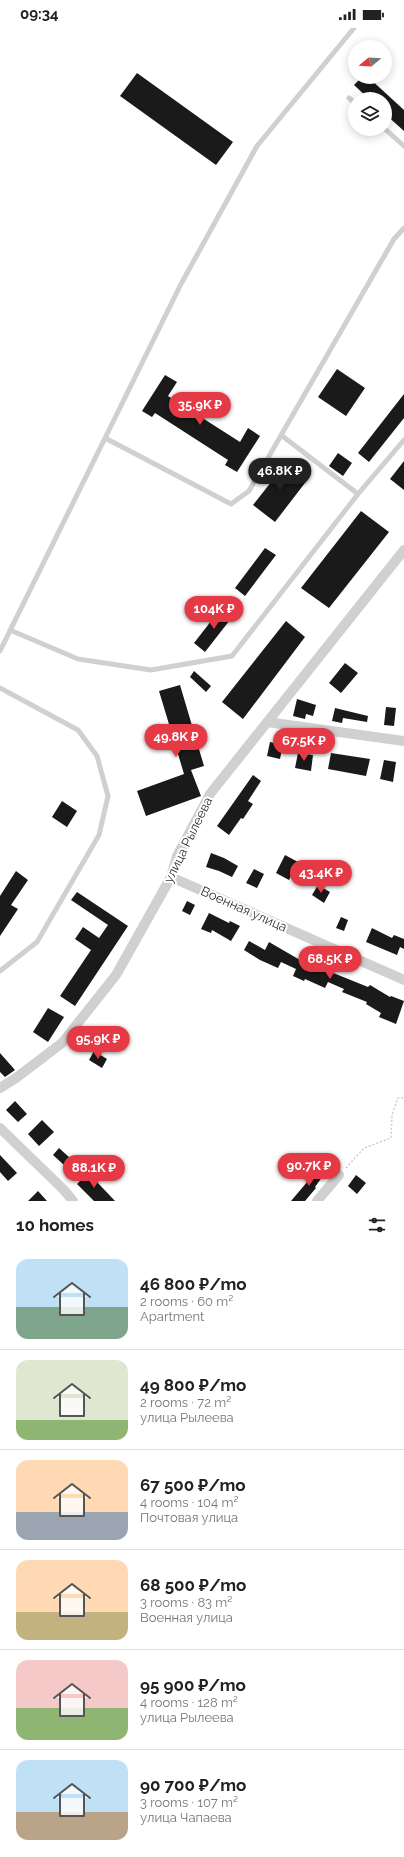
<!DOCTYPE html>
<html lang="en">
<head>
<meta charset="utf-8">
<style>
	body { margin:0; font-family:Raleway,sans-serif; background:#f2f2f2; color:#222; height:100vh; display:flex; flex-direction:column; font-size:15px; white-space:nowrap }
	* { box-sizing:border-box; margin:0 }
	p { font-size:13px; color:#767676 }
	.icon { flex:none; width:22px; height:22px; fill:none; stroke:currentColor; stroke-width:2; stroke-linecap:round; stroke-linejoin:round }
	.map { position:relative; height:1173px; overflow:hidden }
	.drawer { display:flex; flex-direction:column; background:#fff; flex:1 }
	.drawer>* { flex:none }
	.needle { width:26px; rotate:252deg }
	.fabs { position:absolute; left:348px; top:12px; display:grid; gap:8px }
	.fabs a { display:grid; place-items:center; width:44px; height:44px; border-radius:50%; background:#fff; box-shadow:0 2px 10px #0003; font-size:20px }
	.price { position:absolute; translate:-50% -34px; padding:0 9px; border-radius:14px; background:#e63946; color:#fff; font-size:13px; line-height:26px; filter:drop-shadow(0 1px 2px #0008) }
	.price::after { content:''; position:absolute; left:50%; top:24px; width:12px; height:9px; margin-left:-6px; background:inherit; clip-path:polygon(0 0,100% 0,50% 100%) }
	.price.active { background:#222; color:#fff }
	ul { padding:0; list-style:none }
	li { display:flex; align-items:center; gap:12px; height:100px; padding:0 16px }
	li+li { border-top:1px solid #e0e0e0 }
	li span { display:grid; place-items:center; flex:none; width:112px; height:80px; border-radius:12px; color:#555 }
	li>.icon { margin-inline-start:auto }
	span .icon { width:48px; height:48px; fill:#fffc; stroke-width:1 }
	li b { font-size:17px }
	h2 { display:flex; justify-content:space-between; align-items:center; height:48px; padding:0 16px; font-size:17px }
	.status { display:flex; justify-content:space-between; align-items:center; height:28px; padding:0 20px; background:#fff; direction:ltr }
	.status svg { height:11px; fill:currentColor }
	.map>svg:first-child { display:block }
</style>
</head>
<body>
<div class="status"><b>09:34</b><svg viewBox="0 0 49 12"><path d="M0 12V9h3v3zM5 12V6h3v6zM10 12V3h3v9zM15 12V0h3v12zM26 1h20v11H26zM47 4h2v5h-2z"/></svg></div>
<div class="map">
<svg width="404" height="1173" viewBox="0 0 404 1173">
	<rect width="100%" height="100%" fill="#fff"/>
	<path fill="#1a1a1a" d="M 137,45 L 233,114 L 216,137 L 120,68 Z
		M 362,49 L 368,49 L 404,82 L 404,103 L 385,86 L 385,71 L 369,71 L 354,57 Z
		M 337,341 L 365,360 L 346,388 L 318,369 Z
		M 165,347 L 177,354 L 168,368 L 240,414 L 248,400 L 260,408 L 237,444 L 225,437 L 228,432 L 155,385 L 152,389 L 142,383 Z
		M 404,366 L 404,390 L 369,434 L 358,425 Z
		M 338,425 L 352,435 L 343,448 L 329,438 Z
		M 404,433 L 404,462 L 390,451 Z
		M 286,435 L 308,451 L 275,494 L 253,477 Z
		M 361,483 L 389,504 L 329,580 L 301,560 Z
		M 265,520 L 276,527 L 245,568 L 235,560 Z
		M 222,579 L 233,588 L 205,624 L 194,615 Z
		M 286,593 L 305,609 L 243,691 L 222,674 Z
		M 345,635 L 358,645 L 341,665 L 329,655 Z
		M 194,643 L 211,658 L 206,664 L 190,649 Z
		M 180,657 L 204,738 L 191,742 L 201,768 L 146,788 L 137,763 L 184,746 L 159,663 Z
		M 297,671 L 316,677 L 313,688 L 306,686 L 305,691 L 293,688 Z
		M 386,679 L 396,680 L 394,698 L 384,697 Z
		M 335,680 L 368,688 L 367,694 L 343,690 L 342,695 L 332,693 Z
		M 270,714 L 283,717 L 280,731 L 267,728 Z
		M 298,725 L 313,727 L 311,743 L 295,740 Z
		M 331,725 L 370,731 L 366,748 L 328,741 Z
		M 384,732 L 396,734 L 393,754 L 380,751 Z
		M 253,747 L 261,753 L 248,773 L 253,776 L 243,791 L 241,790 L 229,807 L 217,798 Z
		M 62,773 L 77,783 L 67,799 L 52,789 Z
		M 211,825 L 224,830 L 238,838 L 232,849 L 219,843 L 206,839 Z
		M 285,827 L 298,834 L 289,852 L 276,845 Z
		M 254,841 L 264,846 L 257,860 L 246,855 Z
		M 16,843 L 28,852 L 11,877 L 18,881 L 0,908 L 0,868 Z
		M 318,857 L 330,864 L 324,875 L 312,867 Z
		M 77,864 L 128,898 L 75,978 L 60,968 L 91,922 L 75,911 L 83,899 L 99,910 L 108,897 L 71,872 Z
		M 187,873 L 195,877 L 190,887 L 182,883 Z
		M 209,885 L 229,895 L 230,893 L 240,898 L 231,913 L 212,902 L 211,905 L 201,901 Z
		M 341,889 L 348,892 L 344,903 L 336,900 Z
		M 372,900 L 392,910 L 394,907 L 404,911 L 404,921 L 400,919 L 397,927 L 366,914 Z
		M 249,913 L 265,922 L 269,914 L 300,932 L 302,930 L 312,934 L 311,936 L 368,959 L 370,957 L 390,969 L 391,968 L 404,973 L 396,996 L 379,989 L 381,985 L 366,976 L 367,974 L 342,964 L 344,961 L 328,954 L 325,960 L 305,951 L 304,953 L 293,948 L 296,941 L 281,934 L 278,940 L 260,932 L 244,922 Z
		M 48,980 L 64,989 L 48,1014 L 33,1004 Z
		M 94,1023 L 107,1031 L 102,1040 L 89,1032 Z
		M 0,1025 L 15,1042 L 5,1049 L 0,1044 Z
		M 15,1073 L 27,1086 L 18,1094 L 6,1082 Z
		M 42,1092 L 54,1104 L 39,1118 L 28,1106 Z
		M 59,1120 L 70,1130 L 64,1137 L 53,1127 Z
		M 0,1127 L 17,1145 L 8,1153 L 0,1144 Z
		M 319,1140 L 325,1145 L 315,1159 L 316,1160 L 305,1173 L 291,1173 Z
		M 90,1143 L 99,1152 L 97,1154 L 115,1173 L 94,1173 L 77,1156 Z
		M 356,1147 L 366,1155 L 357,1166 L 348,1158 Z
		M 38,1163 L 47,1173 L 28,1173 Z"/>
	<g fill="none" stroke-linecap="round" stroke-linejoin="round">
		<path stroke="#cdcdcd" stroke-width="1.5" stroke-dasharray="2 2" stroke-linecap="butt" d="M 346,1140 L 364,1120 L 391,1110 L 392,1087 L 398,1070 L 404,1070"/>
		<path stroke="#d0d0d0" stroke-width="5" d="M 349,70 L 355,75
			M 385,101 L 404,118
			M 281,407 L 358,466
			M 105,410 L 231,476 L 249,463 L 394,211 L 404,200
			M 10,602 L 78,631 L 151,642 L 232,628 L 358,466 L 404,412
			M 0,623 L 181,256 L 257,118 L 354,0
			M 0,660 L 78,702 L 97,728 L 108,768 L 99,807 L 37,914 L 0,943"/>
		<path stroke="#d0d0d0" stroke-width="10" d="M 267,694 L 404,713
			M 171,849 L 404,952
			M 0,1060 L 16,1050 L 62,1015 L 116,947 L 171,849 L 177,828 L 210,766 L 404,522
			M 0,1100 L 64,1162 L 73,1173
			M 317,1173 L 339,1147"/>
	</g>
	<g text-anchor="middle" dominant-baseline="central" stroke-width="4" stroke-linejoin="round" paint-order="stroke">
		<g font-size="13" fill="#333" stroke="#fff">
			<text transform="translate(188 812) rotate(-64)">улица Рылеева</text>
			<text transform="translate(244 881) rotate(24)">Военная улица</text>
		</g>
	</g>
</svg>
<div class="fabs">
<a><svg class="needle" viewBox="-14 -14 28 28"><path d="M0-13l5 13h-10z" fill="#e53935"/><path d="M0 13l5-13h-10z" fill="#767676"/></svg></a>
<a><svg class="icon" aria-label="layers" viewBox="0 0 24 24"><path d="M12 4l9 5-9 5-9-5zM3 14l9 5 9-5"/></svg></a>
</div>
<b class="price" style="left:200px;top:398px">35.9K ₽</b>
<b class="price active" style="left:280px;top:464px">46.8K ₽</b>
<b class="price" style="left:214px;top:602px">104K ₽</b>
<b class="price" style="left:176px;top:730px">49.8K ₽</b>
<b class="price" style="left:304px;top:734px">67.5K ₽</b>
<b class="price" style="left:321px;top:866px">43.4K ₽</b>
<b class="price" style="left:330px;top:952px">68.5K ₽</b>
<b class="price" style="left:98px;top:1032px">95.9K ₽</b>
<b class="price" style="left:309px;top:1159px">90.7K ₽</b>
<b class="price" style="left:94px;top:1161px">88.1K ₽</b>
</div>
<section class="drawer">
<h2>10 homes<svg class="icon" aria-label="filters" viewBox="0 0 24 24"><path d="M4 7h16M4 17h16"/><circle cx="9" cy="7" r="2"/><circle cx="15" cy="17" r="2"/></svg></h2>
<ul>
<li><span style="background:linear-gradient(#bfe0f5 60%,#7fa58c 0)"><svg class="icon" aria-label="home" viewBox="0 0 24 24"><path d="M3 11l9-7 9 7M6 9v11h12V9"/></svg></span><div><b>46 800 ₽/mo</b><p>2 rooms · 60 m²</p><p>Apartment</p></div></li>
<li><span style="background:linear-gradient(#dfe7d0 75%,#8fb573 0)"><svg class="icon" aria-label="home" viewBox="0 0 24 24"><path d="M3 11l9-7 9 7M6 9v11h12V9"/></svg></span><div><b>49 800 ₽/mo</b><p>2 rooms · 72 m²</p><p>улица Рылеева</p></div></li>
<li><span style="background:linear-gradient(#ffd9b3 65%,#9aa5b1 0)"><svg class="icon" aria-label="home" viewBox="0 0 24 24"><path d="M3 11l9-7 9 7M6 9v11h12V9"/></svg></span><div><b>67 500 ₽/mo</b><p>4 rooms · 104 m²</p><p>Почтовая улица</p></div></li>
<li><span style="background:linear-gradient(#ffd9b3 65%,#c2b280 0)"><svg class="icon" aria-label="home" viewBox="0 0 24 24"><path d="M3 11l9-7 9 7M6 9v11h12V9"/></svg></span><div><b>68 500 ₽/mo</b><p>3 rooms · 83 m²</p><p>Военная улица</p></div></li>
<li><span style="background:linear-gradient(#f6c9c9 60%,#8fb573 0)"><svg class="icon" aria-label="home" viewBox="0 0 24 24"><path d="M3 11l9-7 9 7M6 9v11h12V9"/></svg></span><div><b>95 900 ₽/mo</b><p>4 rooms · 128 m²</p><p>улица Рылеева</p></div></li>
<li><span style="background:linear-gradient(#bfe0f5 65%,#b9a48a 0)"><svg class="icon" aria-label="home" viewBox="0 0 24 24"><path d="M3 11l9-7 9 7M6 9v11h12V9"/></svg></span><div><b>90 700 ₽/mo</b><p>3 rooms · 107 m²</p><p>улица Чапаева</p></div></li>
</ul>
</section>
</body>
</html>
